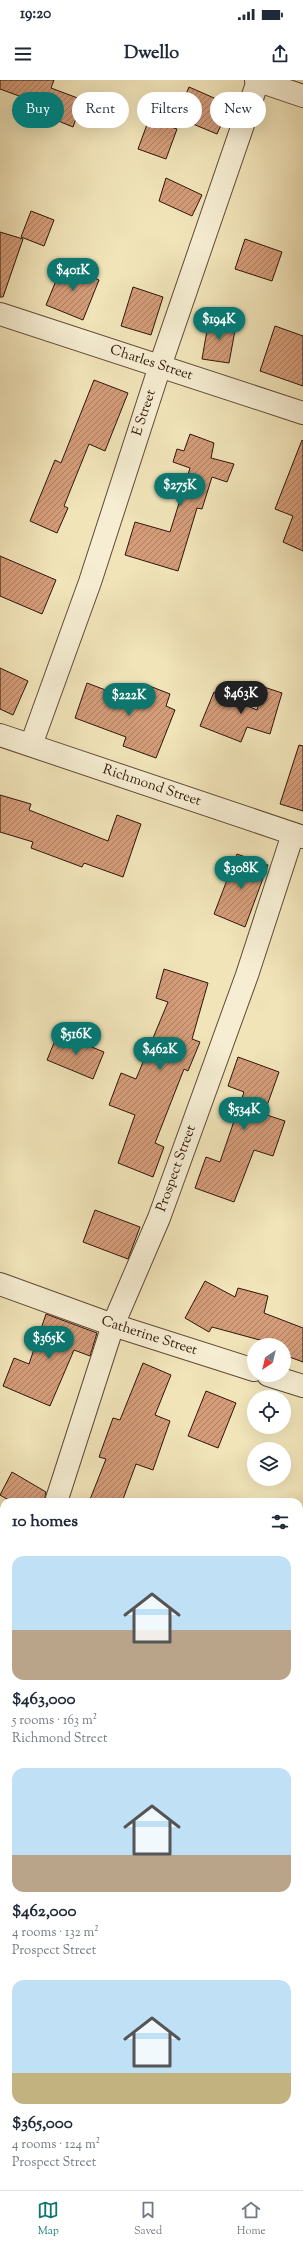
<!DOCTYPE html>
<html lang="en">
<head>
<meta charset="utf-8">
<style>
	body { margin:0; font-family:"Sorts Mill Goudy",serif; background:#f6f6f7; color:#1f2937; height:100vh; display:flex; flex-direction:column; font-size:15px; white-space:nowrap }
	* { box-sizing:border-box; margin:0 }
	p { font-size:13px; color:#747a83 }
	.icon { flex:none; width:22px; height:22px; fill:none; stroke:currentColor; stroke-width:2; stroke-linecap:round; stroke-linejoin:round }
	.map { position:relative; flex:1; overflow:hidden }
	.details { position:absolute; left:0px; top:1418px; width:303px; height:692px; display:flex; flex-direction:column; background:#fff; border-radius:12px 12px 0 0; box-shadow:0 4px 16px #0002 }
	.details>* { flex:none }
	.top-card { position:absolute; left:12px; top:12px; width:279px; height:36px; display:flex; gap:8px }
	.needle { width:26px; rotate:215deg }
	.fabs { position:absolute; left:247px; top:1258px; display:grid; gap:8px }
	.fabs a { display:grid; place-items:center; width:44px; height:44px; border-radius:50%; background:#fff; box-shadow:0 4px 16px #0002; font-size:20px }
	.price { position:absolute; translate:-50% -34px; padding:0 9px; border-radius:14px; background:#0f766e; color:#fff; font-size:13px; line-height:26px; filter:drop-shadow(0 1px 2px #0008) }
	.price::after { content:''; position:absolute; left:50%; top:24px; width:12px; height:9px; margin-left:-6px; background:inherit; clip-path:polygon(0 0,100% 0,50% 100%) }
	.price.current { background:#222; color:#fff }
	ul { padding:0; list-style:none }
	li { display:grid; align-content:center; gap:8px; height:212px; padding:0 12px }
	li span { display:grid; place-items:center; height:124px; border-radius:12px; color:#555 }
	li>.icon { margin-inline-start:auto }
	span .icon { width:72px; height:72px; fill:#fffc; stroke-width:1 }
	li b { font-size:17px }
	h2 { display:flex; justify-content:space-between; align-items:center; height:48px; padding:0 12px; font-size:17px }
	.tag { padding:0 14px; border-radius:18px; background:#fff; box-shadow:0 4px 16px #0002; font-size:14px; line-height:36px }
	.tag.current { background:#0f766e; color:#fff }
	.status { display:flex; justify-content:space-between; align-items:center; height:28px; padding:0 20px; background:#fff; direction:ltr }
	.status svg { height:11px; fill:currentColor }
	header { display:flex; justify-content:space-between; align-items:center; height:52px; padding:0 12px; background:#fff; font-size:18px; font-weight:700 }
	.dock { display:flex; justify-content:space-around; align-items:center; height:56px; border-top:1px solid #e0e1e3; background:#fff; font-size:11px; color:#747a83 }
	.dock a { display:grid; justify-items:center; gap:2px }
	.dock .current { color:#0f766e }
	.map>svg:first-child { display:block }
</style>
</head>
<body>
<div class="status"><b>19:20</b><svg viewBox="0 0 49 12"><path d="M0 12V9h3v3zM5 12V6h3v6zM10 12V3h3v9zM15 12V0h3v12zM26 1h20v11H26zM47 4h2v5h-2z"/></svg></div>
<header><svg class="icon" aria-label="menu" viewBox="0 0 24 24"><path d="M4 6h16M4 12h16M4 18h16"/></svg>Dwello<svg class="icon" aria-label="share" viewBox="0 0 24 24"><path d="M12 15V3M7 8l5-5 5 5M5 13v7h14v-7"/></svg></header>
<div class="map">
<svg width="303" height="2110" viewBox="0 0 303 2110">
	<defs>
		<pattern id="cemetery-stones" width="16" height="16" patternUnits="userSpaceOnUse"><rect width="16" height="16" fill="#b4c594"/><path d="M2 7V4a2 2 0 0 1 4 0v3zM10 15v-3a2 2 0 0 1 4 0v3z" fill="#9ba87e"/></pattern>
		<pattern id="building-hatch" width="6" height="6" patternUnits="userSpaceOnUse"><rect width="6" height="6" fill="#d49c79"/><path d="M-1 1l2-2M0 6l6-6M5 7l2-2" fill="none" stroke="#ac7e61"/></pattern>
	</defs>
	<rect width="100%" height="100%" fill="#f1e4b9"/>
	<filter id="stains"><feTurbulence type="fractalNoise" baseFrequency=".005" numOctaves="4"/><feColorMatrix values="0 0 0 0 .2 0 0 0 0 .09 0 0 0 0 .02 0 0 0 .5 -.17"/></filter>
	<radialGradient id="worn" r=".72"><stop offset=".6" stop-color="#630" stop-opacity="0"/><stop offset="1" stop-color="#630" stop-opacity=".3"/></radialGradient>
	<path fill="url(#cemetery-stones)" stroke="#726e4f" d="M 299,1940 L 303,1941 L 303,2110 L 175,2110 L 176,2106 L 299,2106 Z"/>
	<path fill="url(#building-hatch)" stroke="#2f160a" d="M 0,0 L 54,0 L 51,8 L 83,20 L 73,47 L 46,36 L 49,27 L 0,9 Z
		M 189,7 L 230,25 L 217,54 L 176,37 Z
		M 149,39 L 177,49 L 166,79 L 138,69 Z
		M 166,98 L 202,115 L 192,136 L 159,121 Z
		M 31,131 L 54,140 L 44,166 L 21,157 Z
		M 0,152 L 23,159 L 3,217 L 0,217 Z
		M 245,159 L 282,172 L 272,201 L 235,189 Z
		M 63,184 L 99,200 L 83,240 L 46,225 Z
		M 133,207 L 163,217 L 151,255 L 121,246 Z
		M 209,239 L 236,245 L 229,283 L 202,279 Z
		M 275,246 L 303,256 L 303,306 L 260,291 Z
		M 94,300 L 128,313 L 105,371 L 89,364 L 64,426 L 68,428 L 57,453 L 30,441 L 55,380 L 61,383 Z
		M 190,354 L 214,363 L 211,378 L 234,384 L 227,402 L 212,397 L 202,429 L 197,428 L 178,491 L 125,475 L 135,442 L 170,452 L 190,388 L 173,382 L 177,369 L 184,371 Z
		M 302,360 L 303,361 L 303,471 L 283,462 L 293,436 L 275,429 Z
		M 0,476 L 56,500 L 42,534 L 0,516 Z
		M 0,588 L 28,601 L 13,635 L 0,629 Z
		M 87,603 L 140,623 L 147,605 L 170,614 L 166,626 L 175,630 L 156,678 L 123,666 L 126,657 L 75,638 Z
		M 264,607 L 282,613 L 270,654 L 247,647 L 241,662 L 200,646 L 214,612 L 257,630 Z
		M 299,665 L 303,666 L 303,731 L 280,724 Z
		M 0,715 L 31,724 L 29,730 L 108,761 L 117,735 L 141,744 L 123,797 L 84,783 L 82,787 L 31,768 L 33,762 L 0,752 Z
		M 237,774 L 268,785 L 245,847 L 214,834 Z
		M 164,889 L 208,903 L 192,959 L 200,962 L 188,991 L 184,989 L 155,1063 L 164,1067 L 153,1097 L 118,1083 L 135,1035 L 109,1025 L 121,993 L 136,999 L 168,922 L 156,918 Z
		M 58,953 L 104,972 L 93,999 L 47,980 Z
		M 238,977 L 279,992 L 264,1034 L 285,1041 L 273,1076 L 254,1070 L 234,1122 L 195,1108 L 206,1077 L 220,1082 L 244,1012 L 228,1006 Z
		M 95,1130 L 140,1147 L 128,1179 L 83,1162 Z
		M 205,1201 L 235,1217 L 238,1208 L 268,1216 L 264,1233 L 303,1248 L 303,1282 L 284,1275 L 284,1265 L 278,1265 L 212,1247 L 209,1252 L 185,1238 Z
		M 46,1234 L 97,1253 L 90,1276 L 74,1270 L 50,1326 L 3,1306 L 14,1278 L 29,1284 Z
		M 143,1283 L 171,1295 L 155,1335 L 170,1341 L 153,1390 L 136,1384 L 122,1422 L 89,1422 L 106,1379 L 99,1377 L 113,1338 L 120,1340 Z
		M 206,1311 L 236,1323 L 218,1368 L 188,1356 Z
		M 12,1392 L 46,1412 L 44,1422 L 12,1422 L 0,1415 Z"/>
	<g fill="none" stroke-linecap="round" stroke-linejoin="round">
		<defs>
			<g id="street">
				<path d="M 256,0 L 303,16"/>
				<path id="s1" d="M 0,234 L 303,333"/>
				<path id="s2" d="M 0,655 L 303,757"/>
				<path id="s3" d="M 31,665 L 90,502 L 160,286 L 258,1"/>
				<path id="s4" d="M 0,1204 L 113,1245 L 254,1290"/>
				<path d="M 268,1295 L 303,1306"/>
				<path id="s5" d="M 56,1422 L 113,1245 L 159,1138 L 247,895 L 293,754"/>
				<path d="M 0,1593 L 4,1582"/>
				<path d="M 299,1778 L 303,1766"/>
				<path d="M 149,2110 L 150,2106"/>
			</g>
			<path id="secondary" d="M 0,1796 L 4,1797
				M 299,1906 L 303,1908"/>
		</defs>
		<use href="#street" stroke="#604a36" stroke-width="24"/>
		<use href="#secondary" stroke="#2f160a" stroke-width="24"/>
		<use href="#street" stroke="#f6edd2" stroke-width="22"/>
		<use href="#secondary" stroke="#f6edd2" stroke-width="22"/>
	</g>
	<g text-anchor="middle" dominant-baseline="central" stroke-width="3.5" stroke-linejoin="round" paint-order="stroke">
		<g font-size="14" fill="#2f160a" stroke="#f6edd2">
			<text stroke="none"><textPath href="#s1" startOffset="159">Charles Street</textPath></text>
			<text stroke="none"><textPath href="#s3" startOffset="351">E Street</textPath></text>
			<text stroke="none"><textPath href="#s2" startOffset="160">Richmond Street</textPath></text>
			<text stroke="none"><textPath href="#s5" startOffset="355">Prospect Street</textPath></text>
			<text stroke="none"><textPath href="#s4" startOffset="158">Catherine Street</textPath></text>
		</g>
	</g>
	<rect width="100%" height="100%" filter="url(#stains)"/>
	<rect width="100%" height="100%" fill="url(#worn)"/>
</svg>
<div class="fabs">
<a><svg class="needle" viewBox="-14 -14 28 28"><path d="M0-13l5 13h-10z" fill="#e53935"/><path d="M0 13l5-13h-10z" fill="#747a83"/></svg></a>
<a><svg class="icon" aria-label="locate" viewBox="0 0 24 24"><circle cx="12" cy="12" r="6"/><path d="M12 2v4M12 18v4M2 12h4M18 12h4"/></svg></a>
<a><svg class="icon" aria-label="layers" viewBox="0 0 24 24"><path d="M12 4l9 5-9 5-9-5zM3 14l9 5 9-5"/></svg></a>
</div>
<b class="price" style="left:73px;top:212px">$401K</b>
<b class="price" style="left:219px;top:261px">$194K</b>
<b class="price" style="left:180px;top:427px">$275K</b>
<b class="price current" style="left:241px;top:635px">$463K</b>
<b class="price" style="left:129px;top:637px">$222K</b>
<b class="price" style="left:241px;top:810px">$308K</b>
<b class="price" style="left:76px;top:976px">$516K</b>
<b class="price" style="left:160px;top:991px">$462K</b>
<b class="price" style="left:244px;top:1051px">$534K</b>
<b class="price" style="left:49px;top:1280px">$365K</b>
<div class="top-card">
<a class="tag current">Buy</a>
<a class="tag">Rent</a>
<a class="tag">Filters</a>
<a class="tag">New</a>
</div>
<section class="details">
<h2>10 homes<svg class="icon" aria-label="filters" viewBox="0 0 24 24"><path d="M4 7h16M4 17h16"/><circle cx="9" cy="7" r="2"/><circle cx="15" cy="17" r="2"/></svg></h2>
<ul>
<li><span style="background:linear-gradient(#bfe0f5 60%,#b9a48a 0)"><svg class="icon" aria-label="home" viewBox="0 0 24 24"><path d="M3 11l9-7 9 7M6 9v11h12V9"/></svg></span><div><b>$463,000</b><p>5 rooms · 163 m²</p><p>Richmond Street</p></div></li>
<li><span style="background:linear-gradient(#bfe0f5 70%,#b9a48a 0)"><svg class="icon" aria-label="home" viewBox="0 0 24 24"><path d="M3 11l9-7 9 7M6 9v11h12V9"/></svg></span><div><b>$462,000</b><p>4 rooms · 132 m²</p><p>Prospect Street</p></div></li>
<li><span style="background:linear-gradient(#bfe0f5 75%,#c2b280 0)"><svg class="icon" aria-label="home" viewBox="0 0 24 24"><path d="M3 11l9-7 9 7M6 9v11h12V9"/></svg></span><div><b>$365,000</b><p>4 rooms · 124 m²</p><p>Prospect Street</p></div></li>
</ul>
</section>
</div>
<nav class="dock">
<a class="current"><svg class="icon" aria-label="map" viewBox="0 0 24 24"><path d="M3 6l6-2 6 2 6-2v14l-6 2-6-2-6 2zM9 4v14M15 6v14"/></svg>Map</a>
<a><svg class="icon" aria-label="saved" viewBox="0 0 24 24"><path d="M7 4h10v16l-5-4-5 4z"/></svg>Saved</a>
<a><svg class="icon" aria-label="home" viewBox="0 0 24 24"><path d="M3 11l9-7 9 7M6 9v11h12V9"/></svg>Home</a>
</nav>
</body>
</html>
